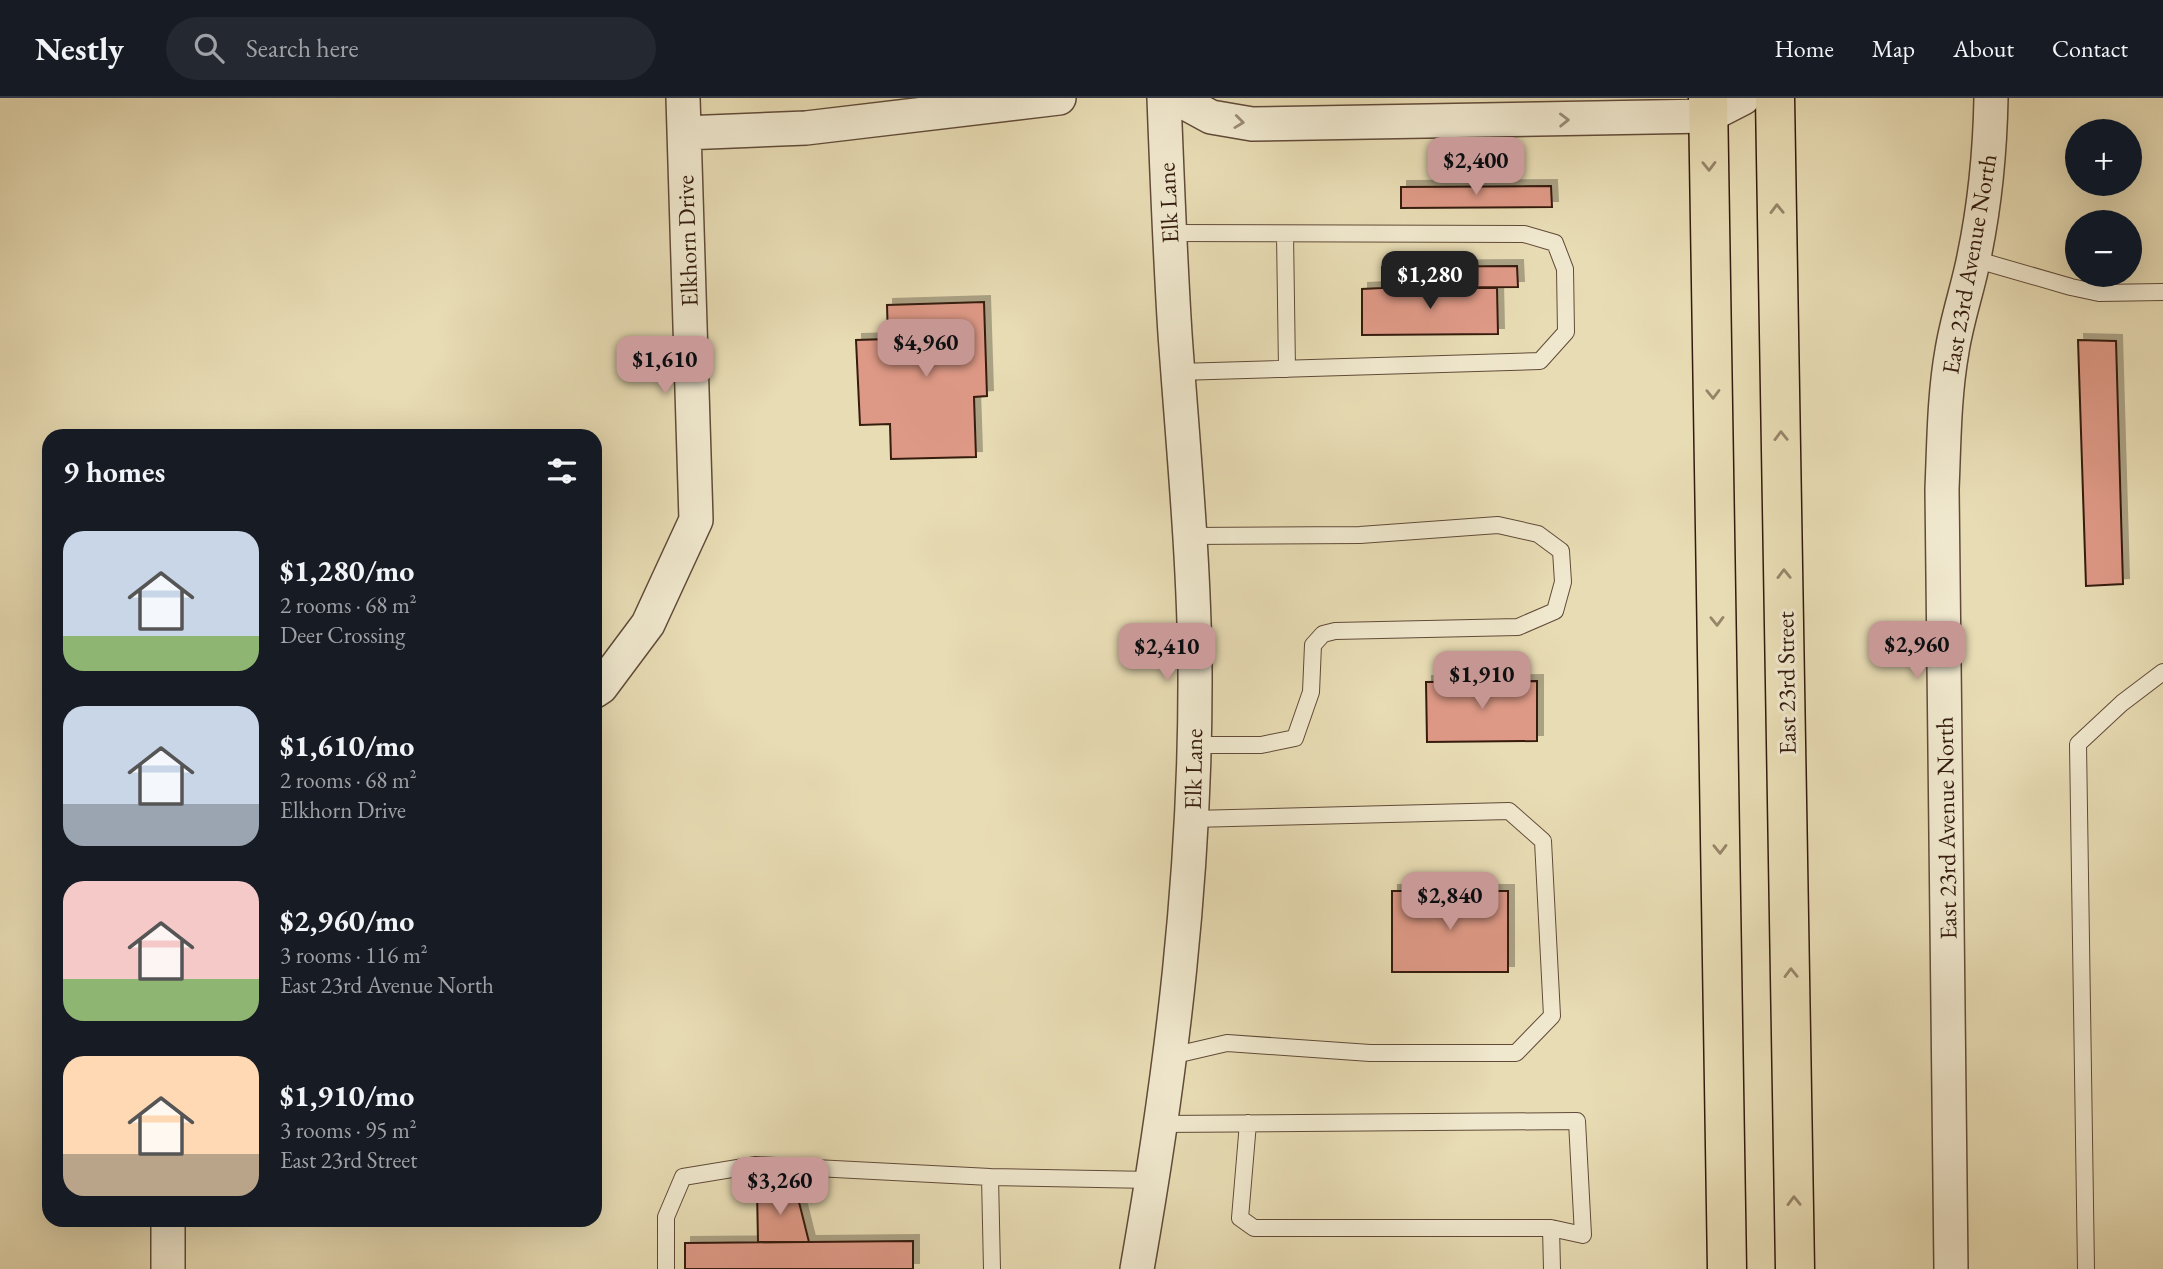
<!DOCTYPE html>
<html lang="en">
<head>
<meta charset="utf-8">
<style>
	body { margin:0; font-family:"EB Garamond",serif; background:#242831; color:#f1f3f6; height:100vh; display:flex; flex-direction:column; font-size:26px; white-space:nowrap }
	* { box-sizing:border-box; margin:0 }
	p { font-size:23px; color:#9ea1a6 }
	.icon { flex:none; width:38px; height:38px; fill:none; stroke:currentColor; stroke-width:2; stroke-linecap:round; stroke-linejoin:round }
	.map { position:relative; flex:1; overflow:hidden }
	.details { position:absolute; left:42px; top:331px; width:560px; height:798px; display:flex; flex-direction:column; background:#171b24; border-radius:21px; box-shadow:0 7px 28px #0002 }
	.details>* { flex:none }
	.fabs { position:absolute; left:2065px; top:21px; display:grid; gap:14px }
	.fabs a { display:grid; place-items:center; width:77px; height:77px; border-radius:50%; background:#171b24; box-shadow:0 7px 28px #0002; font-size:35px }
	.price { position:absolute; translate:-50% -60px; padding:0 16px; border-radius:14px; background:#c59692; color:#111; font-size:23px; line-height:46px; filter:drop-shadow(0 2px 4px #0008) }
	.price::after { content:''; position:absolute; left:50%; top:42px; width:21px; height:16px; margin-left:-10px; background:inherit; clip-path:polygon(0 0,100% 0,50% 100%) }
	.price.active { background:#222; color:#fff }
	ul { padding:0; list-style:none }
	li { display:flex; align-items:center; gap:21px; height:175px; padding:0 21px }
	li span { display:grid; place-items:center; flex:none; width:196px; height:140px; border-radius:21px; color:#555 }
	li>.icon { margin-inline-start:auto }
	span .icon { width:84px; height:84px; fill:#fffc; stroke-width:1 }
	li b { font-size:30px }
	h2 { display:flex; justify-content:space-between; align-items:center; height:84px; padding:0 21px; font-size:30px }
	header { display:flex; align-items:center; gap:42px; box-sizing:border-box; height:98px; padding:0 35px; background:#171b24; border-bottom:2px solid #363941 }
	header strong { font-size:33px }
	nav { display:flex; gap:38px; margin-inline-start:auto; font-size:24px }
	.search { width:490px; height:63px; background:#242831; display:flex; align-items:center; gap:18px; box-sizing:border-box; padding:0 24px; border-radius:38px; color:#9ea1a6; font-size:26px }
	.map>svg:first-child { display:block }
</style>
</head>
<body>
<header>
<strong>Nestly</strong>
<div class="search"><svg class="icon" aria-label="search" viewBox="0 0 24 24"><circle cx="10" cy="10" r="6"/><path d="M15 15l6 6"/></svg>Search here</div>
<nav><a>Home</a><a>Map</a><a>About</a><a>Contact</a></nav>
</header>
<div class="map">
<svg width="2163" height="1171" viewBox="0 0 2163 1171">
	<defs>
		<filter id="shadow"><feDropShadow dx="6" dy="-6" stdDeviation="0" flood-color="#0004"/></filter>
	</defs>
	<rect width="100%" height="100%" fill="#e8dcb4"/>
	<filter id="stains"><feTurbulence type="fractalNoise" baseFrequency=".00286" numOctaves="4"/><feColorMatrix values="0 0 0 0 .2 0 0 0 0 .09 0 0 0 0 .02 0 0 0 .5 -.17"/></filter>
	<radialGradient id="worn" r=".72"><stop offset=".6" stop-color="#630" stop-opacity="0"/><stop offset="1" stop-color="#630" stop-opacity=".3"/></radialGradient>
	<path fill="#de9986" stroke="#341b0f" stroke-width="2" filter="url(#shadow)" d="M 1551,88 L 1552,109 L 1401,110 L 1401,89 Z
		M 1517,168 L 1518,189 L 1382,190 L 1382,169 Z
		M 1382,190 L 1497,190 L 1498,236 L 1362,237 L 1362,191 Z
		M 984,204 L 987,298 L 974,299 L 976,359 L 891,361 L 890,326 L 860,327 L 856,242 L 888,241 L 887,207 Z
		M 2078,242 L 2116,243 L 2123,486 L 2086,488 Z
		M 1537,583 L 1537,643 L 1427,644 L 1426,584 Z
		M 1392,793 L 1508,793 L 1508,874 L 1392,874 Z
		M 757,1092 L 796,1092 L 809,1144 L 758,1144 Z
		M 913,1143 L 913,1171 L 685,1171 L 685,1145 Z"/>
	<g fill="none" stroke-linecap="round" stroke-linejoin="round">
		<defs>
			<path id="lane" d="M 1170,135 L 1524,136 L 1555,145 L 1565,171 L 1566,234 L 1540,263 L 1178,274
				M 1285,136 L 1287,271
				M 1974,161 L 2071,189 L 2099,195 L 2163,194
				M 1189,438 L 1360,437 L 1498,427 L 1538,436 L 1561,453 L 1563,484 L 1555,513 L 1518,529 L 1335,533 L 1323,536 L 1313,547 L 1311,594 L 1295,640 L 1261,647 L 1194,647
				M 1171,958 L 1227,945 L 1370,955 L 1516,955 L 1552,918 L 1543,743 L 1509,713 L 1192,721
				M 1248,1025 L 1240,1120 L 1254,1130 L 1551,1130
				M 1160,1026 L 1577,1023 L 1583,1137 L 1551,1130 L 1552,1171
				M 666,1171 L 666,1119 L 683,1079 L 756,1067 L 990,1079
				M 992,1171 L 990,1079 L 1152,1082
				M 2086,1171 L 2078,646 L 2122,605 L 2163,574"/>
			<path id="street" d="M 1176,0 L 1211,19 L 1252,26 L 1708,18 L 1743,0
				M 684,35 L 806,30 L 1059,0
				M 595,593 L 601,589 L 648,526 L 696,422 L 683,0
				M 168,1171 L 168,1122
				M 1137,1171 C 1172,972 1196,774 1195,572 C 1194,460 1183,348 1175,236 C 1170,157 1167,79 1164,0
				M 1951,1171 L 1942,391 C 1944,345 1944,298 1952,253 C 1957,221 1968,190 1974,159 C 1985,106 1990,54 1991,0"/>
			<path id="primary" d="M 1708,0 L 1727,1171
				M 1775,0 L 1795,1171"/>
		</defs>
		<use href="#lane" stroke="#614b38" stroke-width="18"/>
		<use href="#street" stroke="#614b38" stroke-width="36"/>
		<use href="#primary" stroke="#341b0f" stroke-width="41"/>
		<use href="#lane" stroke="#f0e8ce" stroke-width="16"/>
		<use href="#street" stroke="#f0e8ce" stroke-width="33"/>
		<use href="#primary" stroke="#e8dcb4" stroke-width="38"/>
	</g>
	<defs><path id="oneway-chevron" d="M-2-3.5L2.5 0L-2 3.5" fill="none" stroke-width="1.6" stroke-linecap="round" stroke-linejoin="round" transform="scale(1.75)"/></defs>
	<g stroke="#9b8c78">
		<use href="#oneway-chevron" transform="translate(1564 22) rotate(-1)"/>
		<use href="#oneway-chevron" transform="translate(1239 24) rotate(7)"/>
	</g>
	<g stroke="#97856a">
		<use href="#oneway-chevron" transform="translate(1709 68) rotate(89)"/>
		<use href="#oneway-chevron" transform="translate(1777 111) rotate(-91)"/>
		<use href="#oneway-chevron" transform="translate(1713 296) rotate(89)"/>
		<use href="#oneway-chevron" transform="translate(1781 338) rotate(-91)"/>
		<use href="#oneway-chevron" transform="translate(1784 476) rotate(-91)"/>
		<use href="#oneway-chevron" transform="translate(1717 523) rotate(89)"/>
		<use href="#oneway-chevron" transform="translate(1720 751) rotate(89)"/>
		<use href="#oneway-chevron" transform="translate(1791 875) rotate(-91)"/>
		<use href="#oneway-chevron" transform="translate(1794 1103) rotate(-91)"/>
	</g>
	<g text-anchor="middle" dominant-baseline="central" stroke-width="6" stroke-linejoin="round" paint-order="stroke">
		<g font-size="24" fill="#341b0f" stroke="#f0e8ce">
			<text transform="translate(1168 105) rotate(-93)">Elk Lane</text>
			<text transform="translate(687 143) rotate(-92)">Elkhorn Drive</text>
			<text transform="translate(1969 166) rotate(-80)">East 23rd Avenue North</text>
			<text transform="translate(1786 585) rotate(-91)">East 23rd Street</text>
			<text transform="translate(1193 671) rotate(-89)">Elk Lane</text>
			<text transform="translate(1946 730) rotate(-91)">East 23rd Avenue North</text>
		</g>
	</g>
	<rect width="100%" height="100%" filter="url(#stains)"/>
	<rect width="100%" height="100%" fill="url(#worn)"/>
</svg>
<div class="fabs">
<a>+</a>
<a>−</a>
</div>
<b class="price" style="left:1476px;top:99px">$2,400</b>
<b class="price active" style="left:1430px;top:213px">$1,280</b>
<b class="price" style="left:926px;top:281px">$4,960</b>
<b class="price" style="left:665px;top:298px">$1,610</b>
<b class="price" style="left:1917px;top:583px">$2,960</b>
<b class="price" style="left:1167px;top:585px">$2,410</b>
<b class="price" style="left:1482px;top:613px">$1,910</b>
<b class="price" style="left:1450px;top:834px">$2,840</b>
<b class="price" style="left:780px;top:1119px">$3,260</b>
<section class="details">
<h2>9 homes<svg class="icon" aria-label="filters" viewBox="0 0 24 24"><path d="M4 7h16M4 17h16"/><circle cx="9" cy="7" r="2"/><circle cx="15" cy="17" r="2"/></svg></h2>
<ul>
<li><span style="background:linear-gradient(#c9d6e8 75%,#8fb573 0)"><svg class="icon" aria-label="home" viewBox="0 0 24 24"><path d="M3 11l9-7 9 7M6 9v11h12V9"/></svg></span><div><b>$1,280/mo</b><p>2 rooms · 68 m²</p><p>Deer Crossing</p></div></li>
<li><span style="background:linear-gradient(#c9d6e8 70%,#9aa5b1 0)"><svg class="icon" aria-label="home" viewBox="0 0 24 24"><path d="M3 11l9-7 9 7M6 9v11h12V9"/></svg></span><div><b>$1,610/mo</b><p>2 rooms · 68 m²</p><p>Elkhorn Drive</p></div></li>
<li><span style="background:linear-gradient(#f6c9c9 70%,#8fb573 0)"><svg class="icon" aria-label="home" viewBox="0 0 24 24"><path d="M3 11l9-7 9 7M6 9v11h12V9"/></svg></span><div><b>$2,960/mo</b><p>3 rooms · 116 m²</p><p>East 23rd Avenue North</p></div></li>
<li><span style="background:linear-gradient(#ffd9b3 70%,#b9a48a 0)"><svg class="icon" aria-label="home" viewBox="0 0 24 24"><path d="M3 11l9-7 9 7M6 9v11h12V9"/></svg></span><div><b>$1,910/mo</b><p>3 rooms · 95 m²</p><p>East 23rd Street</p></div></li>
</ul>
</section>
</div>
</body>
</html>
